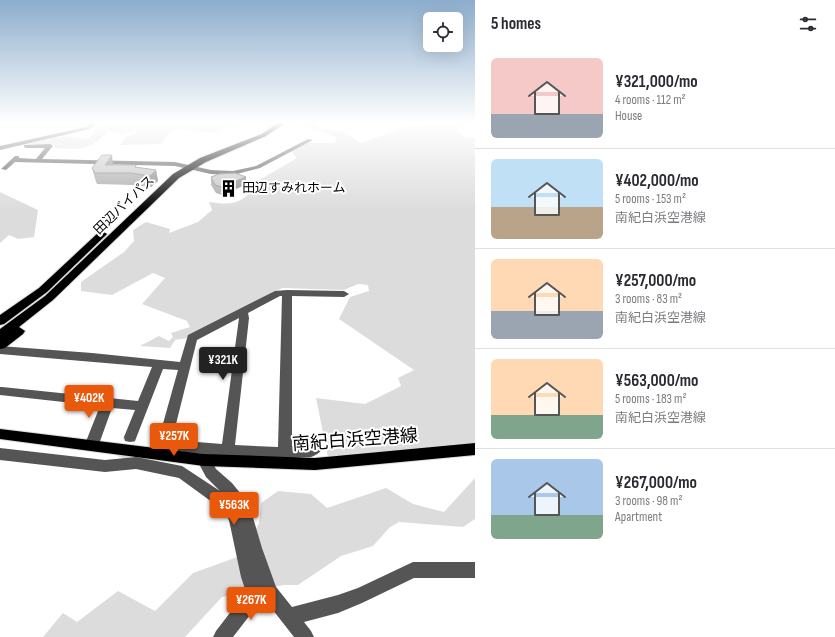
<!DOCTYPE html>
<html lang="en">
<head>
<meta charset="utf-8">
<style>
	body { margin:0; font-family:"Sofia Sans Condensed","Noto Sans JP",sans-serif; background:#f2f2f3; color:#2b2b33; height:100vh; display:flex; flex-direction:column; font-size:15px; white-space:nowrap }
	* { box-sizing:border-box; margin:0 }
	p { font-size:13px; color:#7c7c81 }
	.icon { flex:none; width:22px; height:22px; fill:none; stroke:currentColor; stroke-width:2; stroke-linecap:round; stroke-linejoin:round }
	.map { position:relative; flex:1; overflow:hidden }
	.drawer { display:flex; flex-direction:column; background:#fff; width:360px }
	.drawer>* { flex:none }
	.controls { position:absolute; left:423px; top:12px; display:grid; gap:8px }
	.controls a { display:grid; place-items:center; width:40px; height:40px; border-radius:6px; background:#fff; box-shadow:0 4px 16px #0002; font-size:20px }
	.price { position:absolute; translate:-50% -34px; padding:0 9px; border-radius:4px; background:#ea580c; color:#fff; font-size:13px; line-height:26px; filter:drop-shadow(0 1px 2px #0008) }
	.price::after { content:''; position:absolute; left:50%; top:24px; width:12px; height:9px; margin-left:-6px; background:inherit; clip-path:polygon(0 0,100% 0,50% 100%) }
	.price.active { background:#222; color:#fff }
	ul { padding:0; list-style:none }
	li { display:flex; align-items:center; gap:12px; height:100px; padding:0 16px }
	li+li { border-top:1px solid #e1e1e2 }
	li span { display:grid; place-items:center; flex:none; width:112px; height:80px; border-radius:6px; color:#555 }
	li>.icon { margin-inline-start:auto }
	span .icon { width:48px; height:48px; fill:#fffc; stroke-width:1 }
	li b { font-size:17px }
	h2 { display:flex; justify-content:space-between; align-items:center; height:48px; padding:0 16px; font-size:17px }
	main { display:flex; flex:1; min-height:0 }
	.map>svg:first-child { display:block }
</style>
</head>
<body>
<main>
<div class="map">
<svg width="475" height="637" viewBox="0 0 475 637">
	<rect width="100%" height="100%" fill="#fff"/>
	<path fill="#dcdcdc" d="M 115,122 L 178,122 L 204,125 L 202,122 L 240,122 L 215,133 L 176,129 L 168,134 L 161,144 L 120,145 L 125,137 L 138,132 L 135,130 L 121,134 L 109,131 C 89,151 82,149 55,148 L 55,145 L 29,144 L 63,136 L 89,139 L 94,129 Z
		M 303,122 L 314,122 L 318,129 L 342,131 L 361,143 L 409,126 L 418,127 L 420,125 L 464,122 L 457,131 L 463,137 L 475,138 L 475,445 L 328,457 L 316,398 L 365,404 L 401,386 L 398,378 L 414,370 L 339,319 L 350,297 L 369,291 L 368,285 L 358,284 L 344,290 L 282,288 L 188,338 L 175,340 L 170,348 L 140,346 L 159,336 L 169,341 L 173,337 L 171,333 L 190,327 L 187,321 L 142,304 L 165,278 L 153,273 L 112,295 L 81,291 L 81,282 L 124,252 L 134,241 L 133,230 L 146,222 L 170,229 L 169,233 L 198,222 L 212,210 L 209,202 C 232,205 238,205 255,188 L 256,182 L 297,158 L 291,151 L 308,143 L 335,143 L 337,137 L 300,125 Z
		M 0,192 L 38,210 L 34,237 L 18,239 L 9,235 L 0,243 Z
		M 475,478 L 475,519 L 463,527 L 399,522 L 390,527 L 373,546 L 341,556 L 298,585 L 284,585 L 222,597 L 185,637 L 43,637 L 63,613 L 77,622 L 118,591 L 155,611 L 193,573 L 243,555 L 259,523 L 261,503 L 278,491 L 311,494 L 327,508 L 386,488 L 413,504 L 444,512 Z"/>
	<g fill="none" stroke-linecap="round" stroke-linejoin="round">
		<path stroke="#d9d9d9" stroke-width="12" stroke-dasharray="12 6" stroke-linecap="butt" d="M 123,458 L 130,437"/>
		<defs>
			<path id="major" d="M 0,429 L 204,454 L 315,458 L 475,443 L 475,455 L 315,470 L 204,466 L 0,439 Z"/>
			<path id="highway" d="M 279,122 L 287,122 L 266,136 L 206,162 L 179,178 L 53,300 L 19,327 L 25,331 L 23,334 L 5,348 L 0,349 L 0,329 L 45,296 L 173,174 L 200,158 L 262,134 Z
				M 102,231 L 107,234 L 105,236 L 47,292 L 4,324 L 0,325 L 0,315 L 39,288 L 99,232 Z"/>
		</defs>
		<use href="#major" stroke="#dbdbdb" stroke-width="2"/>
		<use href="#highway" stroke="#dbdbdb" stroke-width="2"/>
		<path fill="#555" fill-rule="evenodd" d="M 92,122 L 97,122 L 90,129 L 0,150 L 0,146 L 86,127 Z
			M 308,139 L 313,140 L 260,168 L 233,175 L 211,174 L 175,166 L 15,162 L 6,170 L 1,169 L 15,156 L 19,156 L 19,158 L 36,159 L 45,148 L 26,148 L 24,147 L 24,145 L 50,144 L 53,146 L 42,159 L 175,162 L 211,170 L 233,171 L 256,166 Z
			M 287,290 L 344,291 L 349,294 L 344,297 L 292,296 L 292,446 L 308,445 L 306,443 L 308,439 L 313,437 L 318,439 L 323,448 C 320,453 316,455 311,457 L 263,459 L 228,457 L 159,449 L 157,445 L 178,370 L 163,369 L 135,441 L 130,442 L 125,441 L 124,437 L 135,410 L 112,408 L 99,444 L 97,448 L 92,450 L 87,448 L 85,444 L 100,406 L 0,395 L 0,387 L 2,387 L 138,401 L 152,367 L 0,354 L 0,346 L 92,353 L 180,362 L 188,335 L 275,291 ZM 280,296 L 282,296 L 278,447 L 235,445 L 249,318 L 248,313 ZM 239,318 L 222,444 L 172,440 L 197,340 Z
			M 0,448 L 105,460 L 136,457 L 182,466 L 220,491 L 206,477 L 197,460 L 199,456 L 204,454 L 209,456 L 216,469 L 232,483 L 249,504 L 262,548 L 276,587 L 292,607 L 338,595 L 358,588 L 413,562 L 475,562 L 475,578 L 414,578 L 362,603 L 338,613 L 304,622 L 311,631 L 314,637 L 294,637 L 265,600 L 260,602 L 233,637 L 213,637 L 216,631 L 246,592 L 241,577 L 229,520 L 223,510 L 179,478 L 136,469 L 105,472 L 0,460 Z"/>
		<use href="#major" fill="#000" fill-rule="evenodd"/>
		<use href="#highway" fill="#000" fill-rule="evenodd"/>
	</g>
	<path fill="#a9a9a9" d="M 113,165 L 136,165 L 136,167 L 156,170 L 158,181 L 151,187 L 133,185 L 97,184 L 95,179 L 92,168 Z
		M 211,177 L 246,177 L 245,185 L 222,195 L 216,193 L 211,185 Z"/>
	<path fill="#898989" d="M 112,155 L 113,166 L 105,165 Z
		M 156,170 L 158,181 L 151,187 L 150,176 Z
		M 246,177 L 245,185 L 222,195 L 221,187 Z"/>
	<path fill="#c4c4c4" stroke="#898989" d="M 102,155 L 112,155 L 105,165 L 136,165 L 135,167 L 156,170 L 150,176 L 131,173 L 95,173 L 92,168 Z
		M 235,173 L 246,177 L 221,187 L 215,185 L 211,177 L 219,174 Z"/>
	<linearGradient id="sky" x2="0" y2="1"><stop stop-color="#8cadcc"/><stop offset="0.58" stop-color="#fff"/><stop offset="1" stop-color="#fff" stop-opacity="0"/></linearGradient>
	<rect width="475" height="211" fill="url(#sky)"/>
	<defs>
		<symbol id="building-bare" viewBox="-9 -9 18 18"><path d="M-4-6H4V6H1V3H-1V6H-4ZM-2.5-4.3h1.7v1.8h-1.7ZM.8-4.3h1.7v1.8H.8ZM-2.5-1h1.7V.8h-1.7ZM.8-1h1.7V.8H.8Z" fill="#000" stroke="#fff" stroke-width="2.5" paint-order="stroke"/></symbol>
	</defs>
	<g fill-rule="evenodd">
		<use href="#building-bare" x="216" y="176" width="25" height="25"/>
	</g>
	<g text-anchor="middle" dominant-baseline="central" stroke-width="4" stroke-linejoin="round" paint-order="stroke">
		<g font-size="13" fill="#000" stroke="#fff" text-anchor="start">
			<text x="242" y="188">田辺すみれホーム</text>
		</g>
		<g font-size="13" fill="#000" stroke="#fff">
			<text transform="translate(124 205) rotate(-44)">田辺バイパス</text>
		</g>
		<g font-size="18" fill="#000" stroke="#fff">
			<text transform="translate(355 440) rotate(-4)">南紀白浜空港線</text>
		</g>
	</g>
</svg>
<div class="controls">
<a><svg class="icon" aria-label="locate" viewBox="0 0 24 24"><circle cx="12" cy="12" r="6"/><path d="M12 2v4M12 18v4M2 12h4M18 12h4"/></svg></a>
</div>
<b class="price active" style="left:223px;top:381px">¥321K</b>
<b class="price" style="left:89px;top:419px">¥402K</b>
<b class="price" style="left:174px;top:457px">¥257K</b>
<b class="price" style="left:234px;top:526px">¥563K</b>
<b class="price" style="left:251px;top:621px">¥267K</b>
</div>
<section class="drawer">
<h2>5 homes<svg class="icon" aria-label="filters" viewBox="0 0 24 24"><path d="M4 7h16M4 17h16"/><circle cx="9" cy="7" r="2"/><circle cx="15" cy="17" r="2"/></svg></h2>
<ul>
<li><span style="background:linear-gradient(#f6c9c9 70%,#9aa5b1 0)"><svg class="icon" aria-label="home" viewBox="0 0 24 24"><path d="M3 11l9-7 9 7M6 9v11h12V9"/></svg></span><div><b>¥321,000/mo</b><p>4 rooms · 112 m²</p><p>House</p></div></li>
<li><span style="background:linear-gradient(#bfe0f5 60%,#b9a48a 0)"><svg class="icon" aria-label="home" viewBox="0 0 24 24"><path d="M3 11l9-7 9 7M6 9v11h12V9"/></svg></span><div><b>¥402,000/mo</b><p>5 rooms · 153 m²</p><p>南紀白浜空港線</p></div></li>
<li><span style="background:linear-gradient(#ffd9b3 65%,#9aa5b1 0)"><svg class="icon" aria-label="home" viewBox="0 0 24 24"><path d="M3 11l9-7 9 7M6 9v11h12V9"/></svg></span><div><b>¥257,000/mo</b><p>3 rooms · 83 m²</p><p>南紀白浜空港線</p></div></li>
<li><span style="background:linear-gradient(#ffd9b3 70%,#7fa58c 0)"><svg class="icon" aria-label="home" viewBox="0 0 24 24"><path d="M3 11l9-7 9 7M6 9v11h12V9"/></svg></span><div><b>¥563,000/mo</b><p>5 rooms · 183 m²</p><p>南紀白浜空港線</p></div></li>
<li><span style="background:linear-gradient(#a9c7e8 70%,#7fa58c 0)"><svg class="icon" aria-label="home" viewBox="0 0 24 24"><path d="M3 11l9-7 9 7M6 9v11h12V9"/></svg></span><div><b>¥267,000/mo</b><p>3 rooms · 98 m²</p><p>Apartment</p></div></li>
</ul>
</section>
</main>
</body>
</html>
